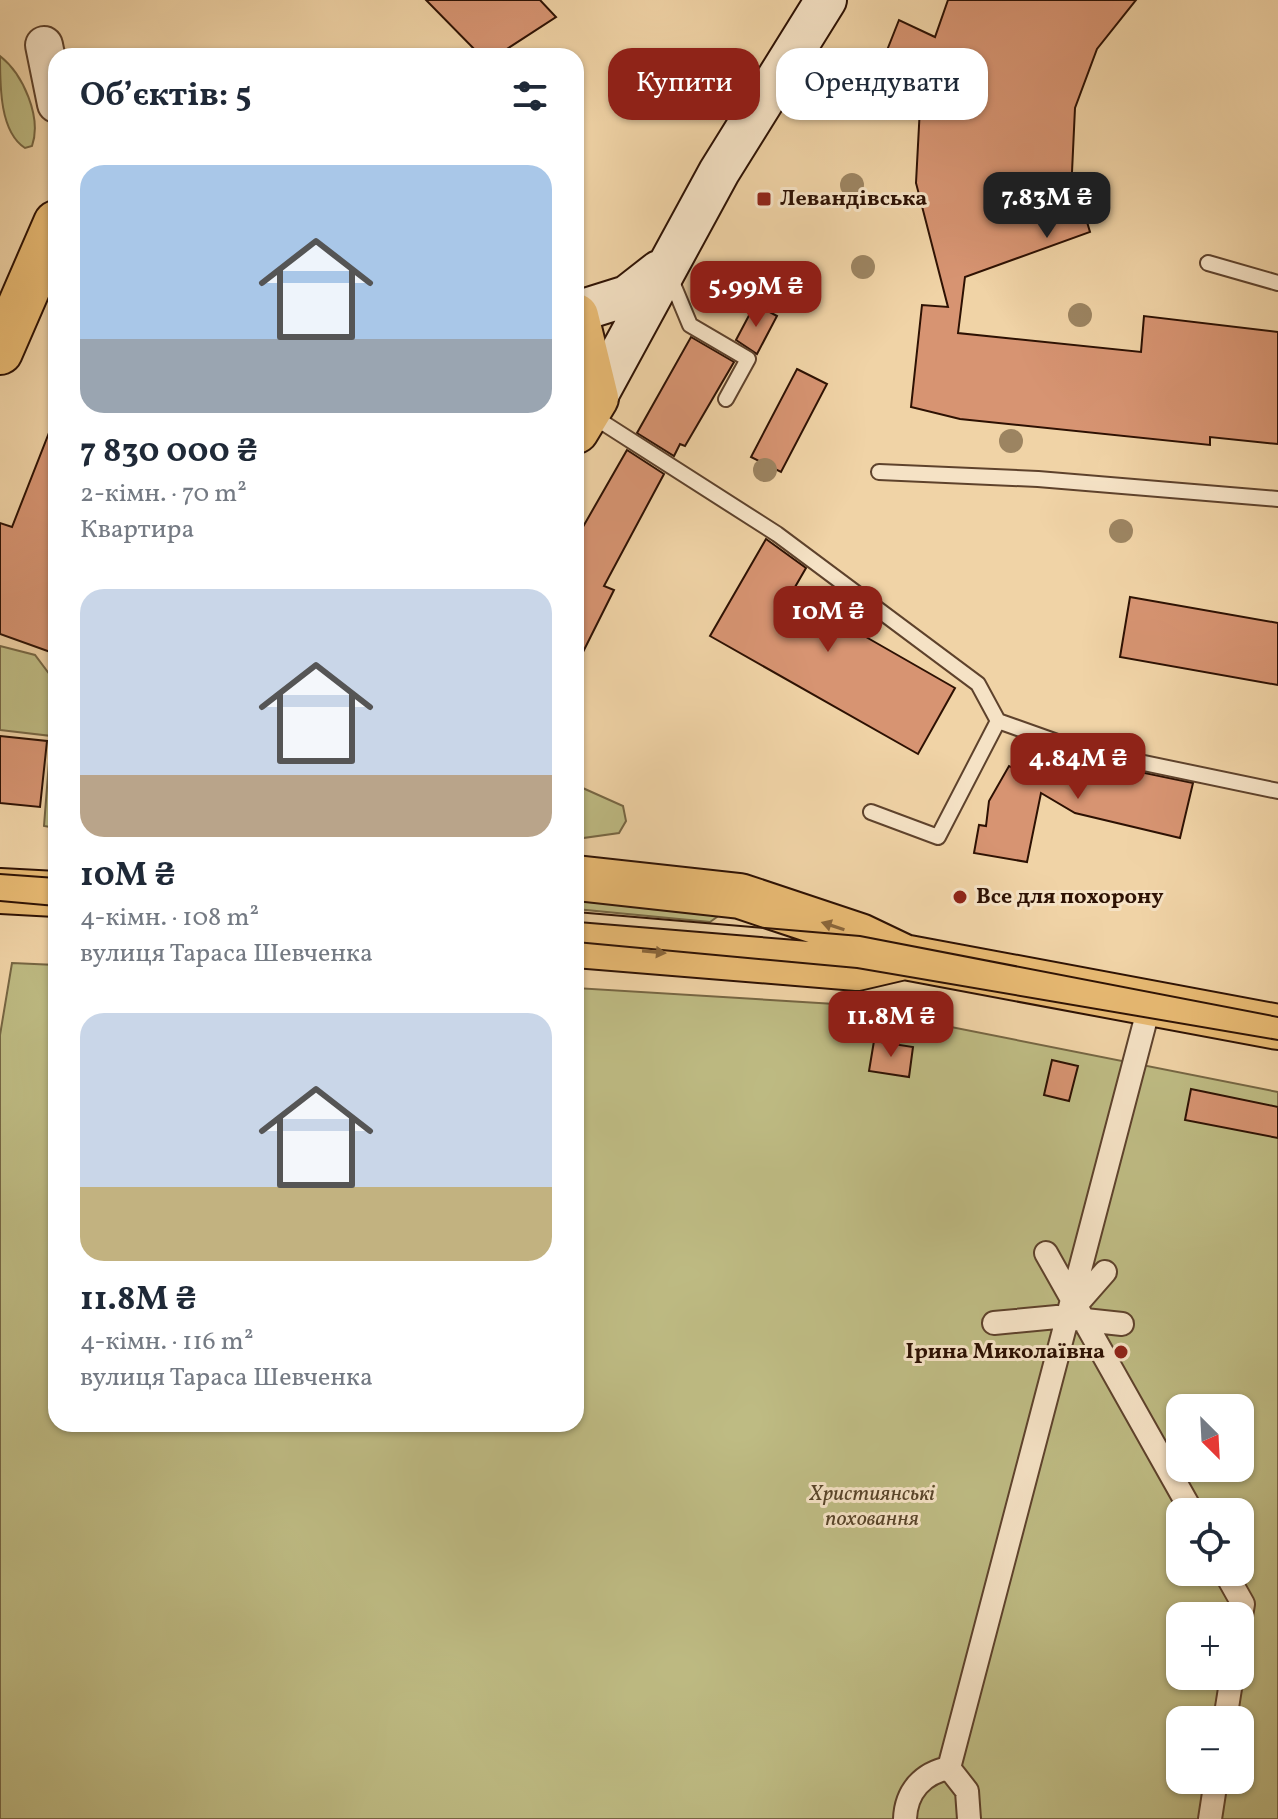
<!DOCTYPE html>
<html lang="uk">
<head>
<meta charset="utf-8">
<style>
	body { margin:0; font-family:Vollkorn,serif; background:#f6f6f7; color:#1f2937; height:100vh; display:flex; flex-direction:column; font-size:30px; white-space:nowrap }
	* { box-sizing:border-box; margin:0 }
	p { font-size:26px; color:#747a83 }
	.icon { flex:none; width:44px; height:44px; fill:none; stroke:currentColor; stroke-width:2; stroke-linecap:round; stroke-linejoin:round }
	.map { position:relative; flex:1; overflow:hidden }
	.sheet { position:absolute; left:48px; top:48px; width:536px; height:1384px; display:flex; flex-direction:column; background:#fff; border-radius:24px; box-shadow:0 2px 6px #0004 }
	.sheet>* { flex:none }
	.top-card { position:absolute; left:608px; top:48px; width:550px; height:72px; display:flex; gap:16px }
	.needle { width:52px; rotate:156deg }
	.buttons { position:absolute; left:1166px; top:1394px; display:grid; gap:16px }
	.buttons a { display:grid; place-items:center; width:88px; height:88px; border-radius:16px; background:#fff; box-shadow:0 2px 6px #0004; font-size:40px }
	.price { position:absolute; translate:-50% -68px; padding:0 18px; border-radius:16px; background:#8f2418; color:#fff; font-size:26px; line-height:52px; filter:drop-shadow(0 2px 4px #0008) }
	.price::after { content:''; position:absolute; left:50%; top:48px; width:24px; height:18px; margin-left:-12px; background:inherit; clip-path:polygon(0 0,100% 0,50% 100%) }
	.price.current { background:#222; color:#fff }
	ul { padding:0; list-style:none }
	li { display:grid; align-content:center; gap:16px; height:424px; padding:0 32px }
	li span { display:grid; place-items:center; height:248px; border-radius:24px; color:#555 }
	li>.icon { margin-inline-start:auto }
	span .icon { width:144px; height:144px; fill:#fffc; stroke-width:1 }
	li b { font-size:34px }
	h2 { display:flex; justify-content:space-between; align-items:center; height:96px; padding:0 32px; font-size:34px }
	.pill { padding:0 28px; border-radius:24px; background:#fff; box-shadow:0 2px 6px #0004; font-size:28px; line-height:72px }
	.pill.current { background:#8f2418; color:#fff }
	.map>svg:first-child { display:block }
</style>
</head>
<body>
<div class="map">
<svg width="1278" height="1819" viewBox="0 0 1278 1819">
	<rect width="100%" height="100%" fill="#f0d3a6"/>
	<filter id="stains"><feTurbulence type="fractalNoise" baseFrequency=".0025" numOctaves="4"/><feColorMatrix values="0 0 0 0 .2 0 0 0 0 .09 0 0 0 0 .02 0 0 0 .5 -.17"/></filter>
	<radialGradient id="worn" r=".72"><stop offset=".6" stop-color="#630" stop-opacity="0"/><stop offset="1" stop-color="#630" stop-opacity=".3"/></radialGradient>
	<path fill="#bebb83" stroke="#766643" stroke-width="2" fill-rule="evenodd" d="M 0,56 C 23,74 42,117 32,146 L 25,148 C 0,132 0,87 0,56 Z
		M 0,646 L 35,655 L 56,683 L 56,828 L 44,826 L 51,736 L 0,730 Z
		M 576,785 L 623,806 L 626,821 L 619,833 L 576,839 Z
		M 576,896 L 714,909 L 717,917 L 710,922 L 576,909 Z
		M 12,963 L 56,965 L 56,1424 L 576,1424 L 576,988 L 835,1004 L 1278,1092 L 1278,1819 L 0,1819 L 0,1035 ZM 1180,1408 L 1240,1408 L 1240,1468 L 1180,1468 ZM 1180,1512 L 1240,1512 L 1240,1572 L 1180,1572 ZM 1180,1616 L 1240,1616 L 1240,1676 L 1180,1676 ZM 1180,1720 L 1240,1720 L 1240,1780 L 1180,1780 Z"/>
	<path fill="#d79472" stroke="#2d1103" stroke-width="2" d="M 426,0 L 540,0 L 556,17 L 496,56 L 481,56 Z
		M 948,0 L 1136,0 L 1097,49 L 1075,108 L 1072,172 L 1090,232 L 965,277 L 958,333 L 1141,352 L 1144,316 L 1278,332 L 1278,444 L 1210,437 L 1210,445 L 960,419 L 911,407 L 922,305 L 948,307 L 916,183 L 921,88 L 880,68 L 899,20 L 935,37 Z
		M 755,304 L 777,316 L 757,354 L 736,340 Z
		M 691,337 L 734,362 L 685,446 L 680,444 L 674,456 L 637,433 Z
		M 797,369 L 827,384 L 781,472 L 751,457 Z
		M 54,420 L 56,420 L 56,654 L 0,634 L 0,523 L 12,527 Z
		M 627,450 L 664,474 L 604,586 L 614,590 L 576,666 L 576,539 Z
		M 766,539 L 806,568 L 791,594 L 955,688 L 918,754 L 710,636 Z
		M 1130,597 L 1278,623 L 1278,685 L 1120,657 Z
		M 0,736 L 47,741 L 40,807 L 0,803 Z
		M 1035,745 L 1085,773 L 1087,761 L 1193,783 L 1180,838 L 1075,813 L 1041,793 L 1027,862 L 974,853 L 979,825 L 986,826 L 989,801 L 1009,766 L 1018,771 Z
		M 874,1041 L 913,1047 L 909,1077 L 869,1071 Z
		M 1052,1060 L 1078,1066 L 1069,1101 L 1044,1095 Z
		M 1191,1089 L 1278,1107 L 1278,1138 L 1185,1120 Z"/>
	<g fill="none" stroke-linecap="round" stroke-linejoin="round">
		<defs>
			<path id="service" d="M 1208,263 L 1278,283
				M 670,277 L 690,325 L 748,359 L 726,399
				M 591,415 L 777,534 L 978,684 L 998,721 L 938,837 L 871,812
				M 879,472 L 1038,479 L 1278,499
				M 998,721 L 1077,749 L 1278,791"/>
			<path id="pedestrian" d="M 1046,1253 L 1192,1512
				M 1069,1313 L 1105,1272
				M 994,1323 L 1057,1317 L 1122,1324
				M 1225,1572 L 1243,1604 L 1240,1622
				M 1225,1720 L 1232,1676
				M 949,1768 L 1150,1003
				M 949,1768 L 967,1791 L 969,1819
				M 905,1819 C 906,1791 923,1773 949,1768
				M 1210,1819 L 1216,1780"/>
			<path id="tertiary" d="M 44,45 L 56,104"/>
			<path id="secondary" d="M 576,312 L 627,296 L 659,271
				M 596,398 L 719,172 L 826,0"/>
			<path id="primary" d="M 576,316 L 596,398 L 576,431
				M 0,352 L 56,223
				M 576,878 L 740,896 L 860,936 L 904,957 L 1278,1027
				M 0,891 L 56,894
				M 576,945 L 857,968 L 904,957"/>
		</defs>
		<use href="#service" stroke="#5e422c" stroke-width="18"/>
		<use href="#pedestrian" stroke="#5e422c" stroke-width="26"/>
		<use href="#tertiary" stroke="#5e422c" stroke-width="40"/>
		<use href="#secondary" stroke="#2d1103" stroke-width="44"/>
		<use href="#primary" stroke="#2d1103" stroke-width="48"/>
		<use href="#service" stroke="#f5e2c5" stroke-width="14"/>
		<use href="#pedestrian" stroke="#f5e2c5" stroke-width="22"/>
		<use href="#tertiary" stroke="#f5e2c5" stroke-width="36"/>
		<use href="#secondary" stroke="#f5e2c5" stroke-width="40"/>
		<use href="#primary" stroke="#e8ba73" stroke-width="44"/>
		<path stroke="#2d1103" stroke-width="2" d="M 0,874 L 56,878
			M 0,901 L 56,906
			M 576,912 L 860,936 L 1278,1017
			M 576,942 L 857,968 L 1278,1040"/>
	</g>
	<g fill="#9c8461">
		<circle cx="852" cy="185" r="12"/>
		<circle cx="863" cy="267" r="12"/>
		<circle cx="1080" cy="315" r="12"/>
		<circle cx="1011" cy="441" r="12"/>
		<circle cx="765" cy="470" r="12"/>
		<circle cx="1121" cy="531" r="12"/>
	</g>
	<defs><path id="oneway-solid" d="M-6-.8H1V-3.2L6.5 0L1 3.2V.8H-6Z" transform="scale(2)"/></defs>
	<g fill="#8a663b">
		<use href="#oneway-solid" transform="translate(833 926) rotate(-162)"/>
		<use href="#oneway-solid" transform="translate(654 952) rotate(5)"/>
	</g>
	<g fill="#8f2418" stroke="#f5e2c5" stroke-width="3">
		<rect x="756" y="191" width="16" height="16" rx="4"/>
		<circle cx="960" cy="897" r="8"/>
		<circle cx="1121" cy="1352" r="8"/>
	</g>
	<g text-anchor="middle" dominant-baseline="central" stroke-width="6" stroke-linejoin="round" paint-order="stroke">
		<g font-size="22" font-weight="bold" fill="#2d1103" stroke="#f5e2c5" text-anchor="start">
			<text x="780" y="199">Левандівська</text>
			<text x="976" y="897">Все для похорону</text>
			<text x="1105" y="1352" text-anchor="end">Ірина Миколаївна</text>
		</g>
		<g font-size="22" font-style="italic" fill="#584429" stroke="#f5e2c5">
			<text x="872" y="1494">Християнські<tspan x="872" dy="25">поховання</tspan></text>
		</g>
	</g>
	<rect width="100%" height="100%" filter="url(#stains)"/>
	<rect width="100%" height="100%" fill="url(#worn)"/>
</svg>
<div class="buttons">
<a><svg class="needle" viewBox="-14 -14 28 28"><path d="M0-13l5 13h-10z" fill="#e53935"/><path d="M0 13l5-13h-10z" fill="#747a83"/></svg></a>
<a><svg class="icon" aria-label="locate" viewBox="0 0 24 24"><circle cx="12" cy="12" r="6"/><path d="M12 2v4M12 18v4M2 12h4M18 12h4"/></svg></a>
<a>+</a>
<a>−</a>
</div>
<b class="price current" style="left:1047px;top:240px">7.83M ₴</b>
<b class="price" style="left:756px;top:329px">5.99M ₴</b>
<b class="price" style="left:828px;top:654px">10M ₴</b>
<b class="price" style="left:1078px;top:801px">4.84M ₴</b>
<b class="price" style="left:891px;top:1059px">11.8M ₴</b>
<div class="top-card">
<a class="pill current">Купити</a>
<a class="pill">Орендувати</a>
</div>
<section class="sheet">
<h2>Об’єктів: 5<svg class="icon" aria-label="filters" viewBox="0 0 24 24"><path d="M4 7h16M4 17h16"/><circle cx="9" cy="7" r="2"/><circle cx="15" cy="17" r="2"/></svg></h2>
<ul>
<li><span style="background:linear-gradient(#a9c7e8 70%,#9aa5b1 0)"><svg class="icon" aria-label="home" viewBox="0 0 24 24"><path d="M3 11l9-7 9 7M6 9v11h12V9"/></svg></span><div><b>7 830 000 ₴</b><p>2-кімн. · 70 m²</p><p>Квартира</p></div></li>
<li><span style="background:linear-gradient(#c9d6e8 75%,#b9a48a 0)"><svg class="icon" aria-label="home" viewBox="0 0 24 24"><path d="M3 11l9-7 9 7M6 9v11h12V9"/></svg></span><div><b>10M ₴</b><p>4-кімн. · 108 m²</p><p>вулиця Тараса Шевченка</p></div></li>
<li><span style="background:linear-gradient(#c9d6e8 70%,#c2b280 0)"><svg class="icon" aria-label="home" viewBox="0 0 24 24"><path d="M3 11l9-7 9 7M6 9v11h12V9"/></svg></span><div><b>11.8M ₴</b><p>4-кімн. · 116 m²</p><p>вулиця Тараса Шевченка</p></div></li>
</ul>
</section>
</div>
</body>
</html>
